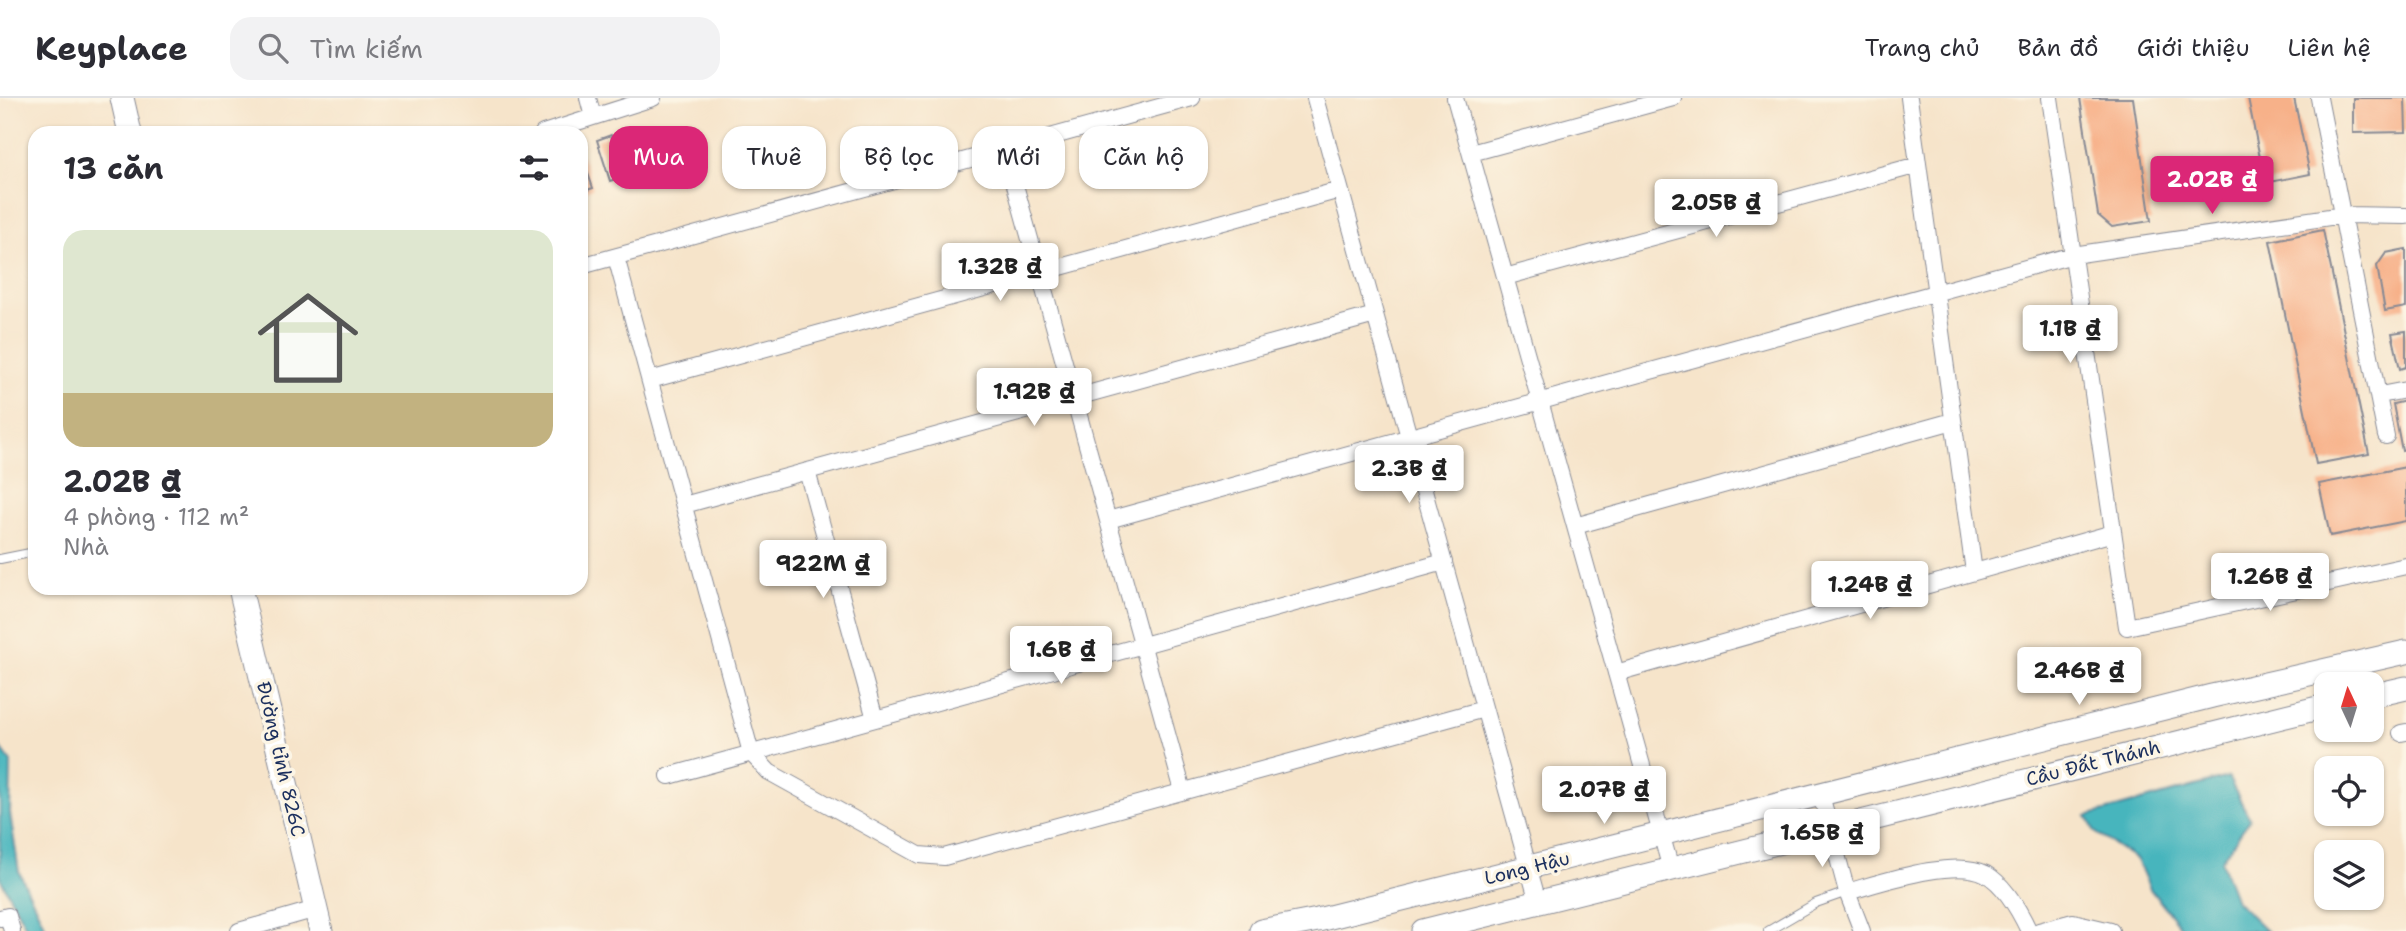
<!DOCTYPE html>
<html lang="vi">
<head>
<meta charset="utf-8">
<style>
	body { margin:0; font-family:"Shantell Sans",sans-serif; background:#f2f2f3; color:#2b2b33; height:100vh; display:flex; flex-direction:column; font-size:26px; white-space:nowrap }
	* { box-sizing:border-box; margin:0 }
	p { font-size:23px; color:#7c7c81 }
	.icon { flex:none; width:38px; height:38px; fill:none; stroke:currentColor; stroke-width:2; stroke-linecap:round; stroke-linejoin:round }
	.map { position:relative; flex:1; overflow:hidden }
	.side { position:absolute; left:28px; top:28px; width:560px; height:469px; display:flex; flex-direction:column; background:#fff; border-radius:21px; box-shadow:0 2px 5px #0004 }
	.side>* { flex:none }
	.banner { position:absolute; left:609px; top:28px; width:665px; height:63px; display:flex; gap:14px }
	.needle { width:46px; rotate:356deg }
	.controls { position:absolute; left:2314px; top:574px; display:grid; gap:14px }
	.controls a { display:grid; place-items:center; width:70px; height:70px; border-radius:14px; background:#fff; box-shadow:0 2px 5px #0004; font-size:35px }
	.price { position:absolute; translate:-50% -60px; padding:0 16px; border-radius:7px; background:#fff; color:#222; font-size:23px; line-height:46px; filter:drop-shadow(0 2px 4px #0008) }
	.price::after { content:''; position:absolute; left:50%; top:42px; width:21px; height:16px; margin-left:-10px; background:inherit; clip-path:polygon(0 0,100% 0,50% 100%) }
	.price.current { background:#db2777; color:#fff }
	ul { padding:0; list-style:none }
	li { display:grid; align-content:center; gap:14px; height:371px; padding:0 35px }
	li+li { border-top:2px solid #e1e1e2 }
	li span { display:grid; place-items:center; height:217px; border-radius:21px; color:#555 }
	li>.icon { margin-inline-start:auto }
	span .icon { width:126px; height:126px; fill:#fffc; stroke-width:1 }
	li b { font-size:30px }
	h2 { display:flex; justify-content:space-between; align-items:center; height:84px; padding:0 35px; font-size:30px }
	.pill { padding:0 24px; border-radius:21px; background:#fff; box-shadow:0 2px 5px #0004; font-size:24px; line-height:63px }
	.pill.current { background:#db2777; color:#fff }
	header { display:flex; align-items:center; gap:42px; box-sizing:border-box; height:98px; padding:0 35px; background:#fff; border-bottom:2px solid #e1e1e2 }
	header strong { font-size:33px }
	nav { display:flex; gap:38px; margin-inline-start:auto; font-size:24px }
	.search { width:490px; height:63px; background:#f2f2f3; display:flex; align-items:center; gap:18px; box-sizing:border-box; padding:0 24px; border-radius:21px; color:#7c7c81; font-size:26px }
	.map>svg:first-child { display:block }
</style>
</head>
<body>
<header>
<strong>Keyplace</strong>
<div class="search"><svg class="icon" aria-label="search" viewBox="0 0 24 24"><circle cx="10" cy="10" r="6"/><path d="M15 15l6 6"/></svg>Tìm kiếm</div>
<nav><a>Trang chủ</a><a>Bản đồ</a><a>Giới thiệu</a><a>Liên hệ</a></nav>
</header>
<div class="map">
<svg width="2406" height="833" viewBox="0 0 2406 833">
	<rect width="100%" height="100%" fill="#fcf5e5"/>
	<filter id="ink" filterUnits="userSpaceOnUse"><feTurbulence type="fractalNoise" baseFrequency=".0143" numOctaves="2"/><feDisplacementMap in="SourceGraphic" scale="14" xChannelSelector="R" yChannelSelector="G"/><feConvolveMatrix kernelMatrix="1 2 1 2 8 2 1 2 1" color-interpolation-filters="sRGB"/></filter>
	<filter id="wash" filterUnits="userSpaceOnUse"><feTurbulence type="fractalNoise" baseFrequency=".00686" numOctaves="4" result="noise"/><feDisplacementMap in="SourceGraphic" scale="28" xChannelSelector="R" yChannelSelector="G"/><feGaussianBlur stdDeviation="1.57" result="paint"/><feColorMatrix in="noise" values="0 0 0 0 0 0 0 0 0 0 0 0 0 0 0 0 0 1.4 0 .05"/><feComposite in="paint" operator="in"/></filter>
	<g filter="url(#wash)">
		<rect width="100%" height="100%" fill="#f6e4ca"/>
		<path fill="#46b5bd" stroke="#30728e" stroke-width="2" d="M 0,649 L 11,664 L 10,716 L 19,774 L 47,833 L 28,833 L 0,780 Z
			M 2228,679 L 2250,721 L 2221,763 L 2236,803 L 2267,833 L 2184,833 L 2150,791 L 2137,762 L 2095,734 L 2087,718 Z"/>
		<g id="blocks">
			<path fill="#f7b189" d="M 2080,0 L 2133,0 L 2151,123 L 2112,129 L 2098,117 Z
				M 2248,0 L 2294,0 L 2310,76 L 2265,85 Z
				M 2353,0 L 2405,0 L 2406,34 L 2353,35 Z
				M 611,37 L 625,78 L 610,83 L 597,42 Z
				M 581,55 L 593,90 L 581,94 Z
				M 2323,132 L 2369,356 L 2316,366 L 2270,143 Z
				M 2406,151 L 2406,209 L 2385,213 L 2377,168 L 2386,155 Z
				M 2406,233 L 2406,269 L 2400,271 L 2392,235 Z
				M 2406,303 L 2406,352 L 2402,353 L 2393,306 Z
				M 2406,369 L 2406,423 L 2330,438 L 2319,386 Z"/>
		</g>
	</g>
	<g filter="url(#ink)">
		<use href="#blocks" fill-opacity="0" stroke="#888a94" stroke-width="2"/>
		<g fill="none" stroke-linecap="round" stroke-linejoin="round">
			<defs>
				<path id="service" d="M 0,461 L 35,454
					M 1768,833 L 1816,805 L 1847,794"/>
				<path id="minor" d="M 588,0 L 593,19
					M 1315,0 L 1538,804
					M 1455,0 L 1671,771
					M 1909,0 L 1974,474
					M 2050,0 L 2127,529 L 2406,468
					M 2319,0 L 2386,338
					M 543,35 L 653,0
					M 1005,51 L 1183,693
					M 1471,55 L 1673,0
					M 616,159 L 751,655 L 769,674 L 919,757 L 944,759 L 1484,611
					M 581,168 L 1192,0
					M 1505,179 L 1918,67
					M 650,282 L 1340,92
					M 2380,297 L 2406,292
					M 807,373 L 875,621
					M 684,407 L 1375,217
					M 1108,422 L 2073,157 L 2343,117 L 2406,118
					M 1575,428 L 1953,323
					M 1616,575 L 2113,435
					M 2401,635 L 2406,634
					M 669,678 L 1444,464
					M 1821,697 L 1847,794 L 1862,833
					M 1847,794 C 1880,785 1955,759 1986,776 C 2005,787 2020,814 2029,833
					M 0,820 L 8,818 L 12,833
					M 239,833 L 316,811
					M 2039,833 L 2073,824 L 2111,833"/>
				<path id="secondary" d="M 122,0 L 130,35
					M 240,490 L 321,833
					M 2371,598 L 2406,590
					M 1261,833 L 1318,822 L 2212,598 L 2406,554
					M 1423,833 L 2326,608"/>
			</defs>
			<use href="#service" stroke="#888a94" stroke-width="10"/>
			<use href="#minor" stroke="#888a94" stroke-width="18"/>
			<use href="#secondary" stroke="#888a94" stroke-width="25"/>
			<use href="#service" stroke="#fff" stroke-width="8"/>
			<use href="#minor" stroke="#fff" stroke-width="16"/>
			<use href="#secondary" stroke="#fff" stroke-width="23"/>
		</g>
	</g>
	<g text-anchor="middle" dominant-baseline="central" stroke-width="7" stroke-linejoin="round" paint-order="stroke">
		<g font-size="19" fill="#1b2f5e" stroke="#fcf5e5">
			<text transform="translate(281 661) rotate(77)">Đường tỉnh 826C</text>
			<text transform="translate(2093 665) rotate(-14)">Cầu Đất Thánh</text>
			<text transform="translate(1527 770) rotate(-14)">Long Hậu</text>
		</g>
	</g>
</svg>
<div class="controls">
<a><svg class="needle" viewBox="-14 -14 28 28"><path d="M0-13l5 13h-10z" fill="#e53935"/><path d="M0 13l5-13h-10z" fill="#7c7c81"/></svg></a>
<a><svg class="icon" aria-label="locate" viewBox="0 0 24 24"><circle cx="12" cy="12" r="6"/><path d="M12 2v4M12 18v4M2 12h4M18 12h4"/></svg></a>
<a><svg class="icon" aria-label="layers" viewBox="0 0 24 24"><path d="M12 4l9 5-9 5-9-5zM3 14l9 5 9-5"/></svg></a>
</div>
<b class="price current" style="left:2212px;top:118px">2.02B ₫</b>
<b class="price" style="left:1716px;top:141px">2.05B ₫</b>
<b class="price" style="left:1000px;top:205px">1.32B ₫</b>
<b class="price" style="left:2070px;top:267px">1.1B ₫</b>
<b class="price" style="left:1034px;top:330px">1.92B ₫</b>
<b class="price" style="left:1409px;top:407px">2.3B ₫</b>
<b class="price" style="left:823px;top:502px">922M ₫</b>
<b class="price" style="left:2270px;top:515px">1.26B ₫</b>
<b class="price" style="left:1870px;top:523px">1.24B ₫</b>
<b class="price" style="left:1061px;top:588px">1.6B ₫</b>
<b class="price" style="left:2079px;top:609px">2.46B ₫</b>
<b class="price" style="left:1604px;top:728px">2.07B ₫</b>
<b class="price" style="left:1822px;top:771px">1.65B ₫</b>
<div class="banner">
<a class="pill current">Mua</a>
<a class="pill">Thuê</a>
<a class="pill">Bộ lọc</a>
<a class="pill">Mới</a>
<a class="pill">Căn hộ</a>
</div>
<section class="side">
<h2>13 căn<svg class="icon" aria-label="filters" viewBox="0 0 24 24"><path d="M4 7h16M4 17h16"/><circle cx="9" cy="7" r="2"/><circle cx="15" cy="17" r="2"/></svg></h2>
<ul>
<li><span style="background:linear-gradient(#dfe7d0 75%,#c2b280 0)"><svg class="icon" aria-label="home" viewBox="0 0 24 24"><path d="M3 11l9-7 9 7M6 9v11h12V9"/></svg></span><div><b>2.02B ₫</b><p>4 phòng · 112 m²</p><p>Nhà</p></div></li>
</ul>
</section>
</div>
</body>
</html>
